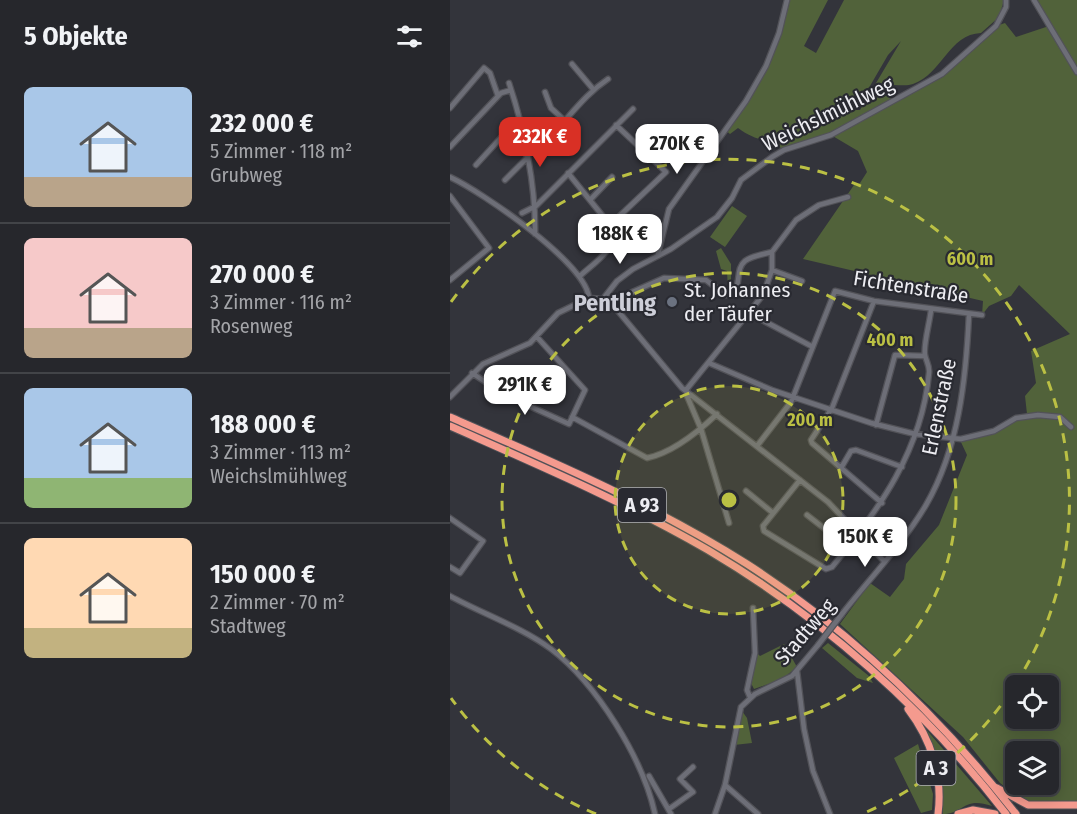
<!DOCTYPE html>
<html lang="de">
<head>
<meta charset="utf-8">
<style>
	body { margin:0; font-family:"Fira Sans Condensed",sans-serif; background:#323338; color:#f1f3f6; height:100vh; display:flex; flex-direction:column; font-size:22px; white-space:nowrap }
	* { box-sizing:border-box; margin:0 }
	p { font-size:20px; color:#a4a5a9 }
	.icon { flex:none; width:33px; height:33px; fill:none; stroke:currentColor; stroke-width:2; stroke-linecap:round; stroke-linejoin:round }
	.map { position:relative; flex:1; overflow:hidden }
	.side { display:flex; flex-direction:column; background:#26272c; width:450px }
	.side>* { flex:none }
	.tools { position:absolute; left:555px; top:675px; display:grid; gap:12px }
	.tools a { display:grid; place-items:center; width:54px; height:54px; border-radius:9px; background:#26272c; box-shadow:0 3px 15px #0003,0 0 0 2px #424448; font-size:30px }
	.price { position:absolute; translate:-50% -51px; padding:0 14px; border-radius:12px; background:#fff; color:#222; font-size:20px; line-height:39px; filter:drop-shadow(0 2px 3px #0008) }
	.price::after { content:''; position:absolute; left:50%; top:36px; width:18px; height:14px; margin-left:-9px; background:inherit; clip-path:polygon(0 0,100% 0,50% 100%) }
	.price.current { background:#d93025; color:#fff }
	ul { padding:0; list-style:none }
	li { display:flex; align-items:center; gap:18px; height:150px; padding:0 24px }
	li+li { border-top:2px solid #424448 }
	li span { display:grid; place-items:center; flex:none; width:168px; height:120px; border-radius:9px; color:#555 }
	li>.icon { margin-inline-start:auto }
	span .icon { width:72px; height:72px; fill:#fffc; stroke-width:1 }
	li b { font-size:26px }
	h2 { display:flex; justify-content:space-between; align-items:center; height:72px; padding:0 24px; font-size:26px }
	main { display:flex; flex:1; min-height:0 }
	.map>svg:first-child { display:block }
</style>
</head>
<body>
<main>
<section class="side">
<h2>5 Objekte<svg class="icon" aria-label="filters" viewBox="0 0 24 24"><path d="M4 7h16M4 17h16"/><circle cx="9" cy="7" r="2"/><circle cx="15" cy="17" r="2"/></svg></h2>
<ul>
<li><span style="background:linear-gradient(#a9c7e8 75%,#b9a48a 0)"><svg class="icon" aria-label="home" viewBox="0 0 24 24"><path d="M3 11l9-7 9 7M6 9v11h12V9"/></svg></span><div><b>232 000 €</b><p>5 Zimmer · 118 m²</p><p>Grubweg</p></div></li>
<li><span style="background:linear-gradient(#f6c9c9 75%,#b9a48a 0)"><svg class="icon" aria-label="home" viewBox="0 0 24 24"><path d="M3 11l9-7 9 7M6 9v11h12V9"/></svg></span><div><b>270 000 €</b><p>3 Zimmer · 116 m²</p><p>Rosenweg</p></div></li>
<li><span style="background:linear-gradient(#a9c7e8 75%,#8fb573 0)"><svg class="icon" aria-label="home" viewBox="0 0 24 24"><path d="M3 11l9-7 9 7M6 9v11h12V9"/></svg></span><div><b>188 000 €</b><p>3 Zimmer · 113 m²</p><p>Weichslmühlweg</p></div></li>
<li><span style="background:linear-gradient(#ffd9b3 75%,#c2b280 0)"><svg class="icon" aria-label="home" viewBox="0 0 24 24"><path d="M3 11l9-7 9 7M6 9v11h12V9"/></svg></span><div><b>150 000 €</b><p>2 Zimmer · 70 m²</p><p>Stadtweg</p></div></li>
</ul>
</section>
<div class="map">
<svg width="627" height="814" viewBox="0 0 627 814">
	<rect width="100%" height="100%" fill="#33343b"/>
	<path fill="#51623a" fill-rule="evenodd" d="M 337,0 L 378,0 L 354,46 L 366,53 L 394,0 L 554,0 L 549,17 L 531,33 C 499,34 492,74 463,84 C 458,86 450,85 444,85 L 444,97 L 424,109 L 477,84 L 546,26 L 555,23 L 566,37 L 599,26 L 586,0 L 627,0 L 627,802 L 584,804 L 571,800 L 550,783 L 513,737 L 390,624 L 420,583 L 440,597 L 454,579 L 456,564 L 489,525 L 517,455 L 510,440 L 504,438 L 547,430 L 577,414 L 575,396 L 586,383 L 581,351 L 620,334 L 569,285 L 561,296 L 539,306 L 532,315 L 533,301 L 353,259 L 404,185 L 410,183 L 417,172 L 408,151 L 381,135 L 334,150 C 317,139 305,141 288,128 L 280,134 L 275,130 L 296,101 L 321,55 ZM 451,41 L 410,110 L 406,110 L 438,55 ZM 566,686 L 598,686 L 598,718 L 566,718 ZM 566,752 L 598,752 L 598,784 L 566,784 Z
		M 282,206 L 297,216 L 275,247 L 260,237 Z
		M 271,248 L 281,264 L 281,290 L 278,291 L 277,271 L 271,269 L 266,251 Z
		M 378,643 L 419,676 L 423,683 L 407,678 L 372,648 Z
		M 334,644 L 347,667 L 332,679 L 304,689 L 301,683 L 307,653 L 310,656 Z
		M 292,711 L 297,718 L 302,743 L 284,745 Z
		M 475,728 L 542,806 C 513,796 514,814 493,814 L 492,774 Z
		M 468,744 L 483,794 L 482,810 L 471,813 L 444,758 Z"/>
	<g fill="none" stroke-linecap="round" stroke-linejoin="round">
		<defs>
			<path id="minor" d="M 584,0 L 627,72
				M 122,64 L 143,89
				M 59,83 C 74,128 86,186 85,234
				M 95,92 L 101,108 L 114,120
				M 0,108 L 34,68 L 40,73 L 48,96
				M 0,147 L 51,93 L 61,90
				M 76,155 C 109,136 125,101 158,79
				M 26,165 L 68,119
				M 118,173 L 160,225 C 169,249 146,261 130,276
				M 0,177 C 32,192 136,263 139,298
				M 55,180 L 76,159
				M 0,196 L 39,248 L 0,280
				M 140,200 L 162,177
				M 72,213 L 86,206 L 183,109
				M 160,225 L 216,172 L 166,125
				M 208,254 L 219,209 L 296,101 L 316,66 L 329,33 L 337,0
				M 322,270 L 352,281
				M 153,299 L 167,281 L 183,269 L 221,249 L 267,217 L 282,198 L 291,180 L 322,157 L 334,150 L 381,135 L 492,74 L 546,26 L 556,7 L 556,0
				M 424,301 L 382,408 L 361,440 L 362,443 L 432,503
				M 160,302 L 214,278 L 256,280 L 275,295 L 280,295 C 293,288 284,270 295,261 C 301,256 314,254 322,252
				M 299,313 L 361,346
				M 259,363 L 322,390 L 421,423 L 465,434 L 511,439 L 544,431 L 566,418 L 588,415 L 610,417 L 621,427
				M 22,373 L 55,395 L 119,424 L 135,390 L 87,337
				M 236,390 L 313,295 L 322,270 L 322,252 L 346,220 L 369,205 L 398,197
				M 237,396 L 251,429 L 279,523
				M 0,397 L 33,364 L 80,343 L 108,313 L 139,298 L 153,299 L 168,311 L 232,388 L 378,502 L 434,561
				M 122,417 L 197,458 C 222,453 249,431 267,414
				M 426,425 L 445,355 L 475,356
				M 307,446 L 341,402 L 385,291 L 424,301 L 532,315
				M 391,468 L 401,451 L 406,450 L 452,467
				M 350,480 L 313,526 L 314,531 L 376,569 L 382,567 C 429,510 472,450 479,373 C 480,366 476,361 475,355 C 473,346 480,321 481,310
				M 296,491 L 323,513
				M 357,515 L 398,547
				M 0,518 L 33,541 L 10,573 L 0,567
				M 0,596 C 33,614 71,627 101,649 C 147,684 193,759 205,814
				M 392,614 C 420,578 453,544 476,505 C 509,448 516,379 519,314
				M 347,671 L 354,729 L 363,771 L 380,814
				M 300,697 L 297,690 L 305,653 L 303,608
				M 199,776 L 221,814
				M 275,785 L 308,814
				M 219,809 L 243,792 L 230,779 L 243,767
				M 265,814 L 275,785 L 291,707 L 305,694 L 342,676 L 368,645"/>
			<path id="highway" d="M 0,417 C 101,461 204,505 297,564 C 401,631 490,717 566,814
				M 0,426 C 88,465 175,502 258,550 C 373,618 475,709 556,814
				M 458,709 C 481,739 493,776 488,814
				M 547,788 L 578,805 L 627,805
				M 508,814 L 523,810 L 545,814"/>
		</defs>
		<use href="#minor" stroke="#525258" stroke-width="7"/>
		<use href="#highway" stroke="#525258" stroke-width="9"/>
		<use href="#minor" stroke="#6d6e77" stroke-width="4.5"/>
		<use href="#highway" stroke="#f49a8e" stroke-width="7"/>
		<defs>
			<path id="minor-bridge" d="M 368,645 L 392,614"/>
		</defs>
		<use href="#minor-bridge" stroke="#525258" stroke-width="7" stroke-linecap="butt"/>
		<use href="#minor-bridge" stroke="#6d6e77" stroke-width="4.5"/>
	</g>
	<circle cx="279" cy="500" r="114" fill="#bbc044" fill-opacity=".12"/>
	<g fill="none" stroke="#bbc044" stroke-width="3" stroke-dasharray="10 8">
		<circle cx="279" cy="500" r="114"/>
		<circle cx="279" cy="500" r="227"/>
		<path d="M146 814A341 341 0 0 1 1 698M1 302A341 341 0 1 1 412 814"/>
	</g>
	<circle fill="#6b7280" stroke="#292a31" stroke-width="2" cx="222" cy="302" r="6"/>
	<g text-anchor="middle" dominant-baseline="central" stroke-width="4.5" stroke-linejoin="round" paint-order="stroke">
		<g fill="#292a31" stroke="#b2b2b8" stroke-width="1.5">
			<rect x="168" y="488" width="48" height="34" rx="4.5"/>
			<rect x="466.5" y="751" width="39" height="34" rx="4.5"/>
		</g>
		<g font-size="20" font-weight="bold" fill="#ededf2">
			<text x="192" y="505">A 93</text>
			<text x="486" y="768">A 3</text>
		</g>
		<g font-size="21" fill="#ededf2" stroke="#292a31">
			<text transform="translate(378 114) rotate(-26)">Weichslmühlweg</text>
			<text transform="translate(461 287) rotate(9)">Fichtenstraße</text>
			<text transform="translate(489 407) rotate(-78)">Erlenstraße</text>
			<text transform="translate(355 632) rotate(-49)">Stadtweg</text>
		</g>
		<g font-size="21" fill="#ededf2" stroke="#292a31" text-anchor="start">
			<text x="234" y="290">St. Johannes<tspan x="234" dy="24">der Täufer</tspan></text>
		</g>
		<g font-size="24" font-weight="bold" fill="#cdced8" stroke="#292a31">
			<text x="165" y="303">Pentling</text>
		</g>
	</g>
	<circle cx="279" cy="500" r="9" fill="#bbc044" stroke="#292a31" stroke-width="3"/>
	<g font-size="18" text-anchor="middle" font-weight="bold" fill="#bbc044" stroke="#292a31" stroke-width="4.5" stroke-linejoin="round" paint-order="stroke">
		<text x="520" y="265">600 m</text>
		<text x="440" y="346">400 m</text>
		<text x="360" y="426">200 m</text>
	</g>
</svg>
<div class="tools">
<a><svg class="icon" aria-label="locate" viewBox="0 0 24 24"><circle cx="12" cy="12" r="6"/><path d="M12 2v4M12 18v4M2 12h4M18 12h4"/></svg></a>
<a><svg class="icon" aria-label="layers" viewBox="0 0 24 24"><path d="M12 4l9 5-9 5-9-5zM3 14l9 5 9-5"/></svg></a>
</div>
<b class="price current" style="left:90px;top:168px">232K €</b>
<b class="price" style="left:227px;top:175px">270K €</b>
<b class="price" style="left:170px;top:265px">188K €</b>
<b class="price" style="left:75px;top:416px">291K €</b>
<b class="price" style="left:415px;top:568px">150K €</b>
</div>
</main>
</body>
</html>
